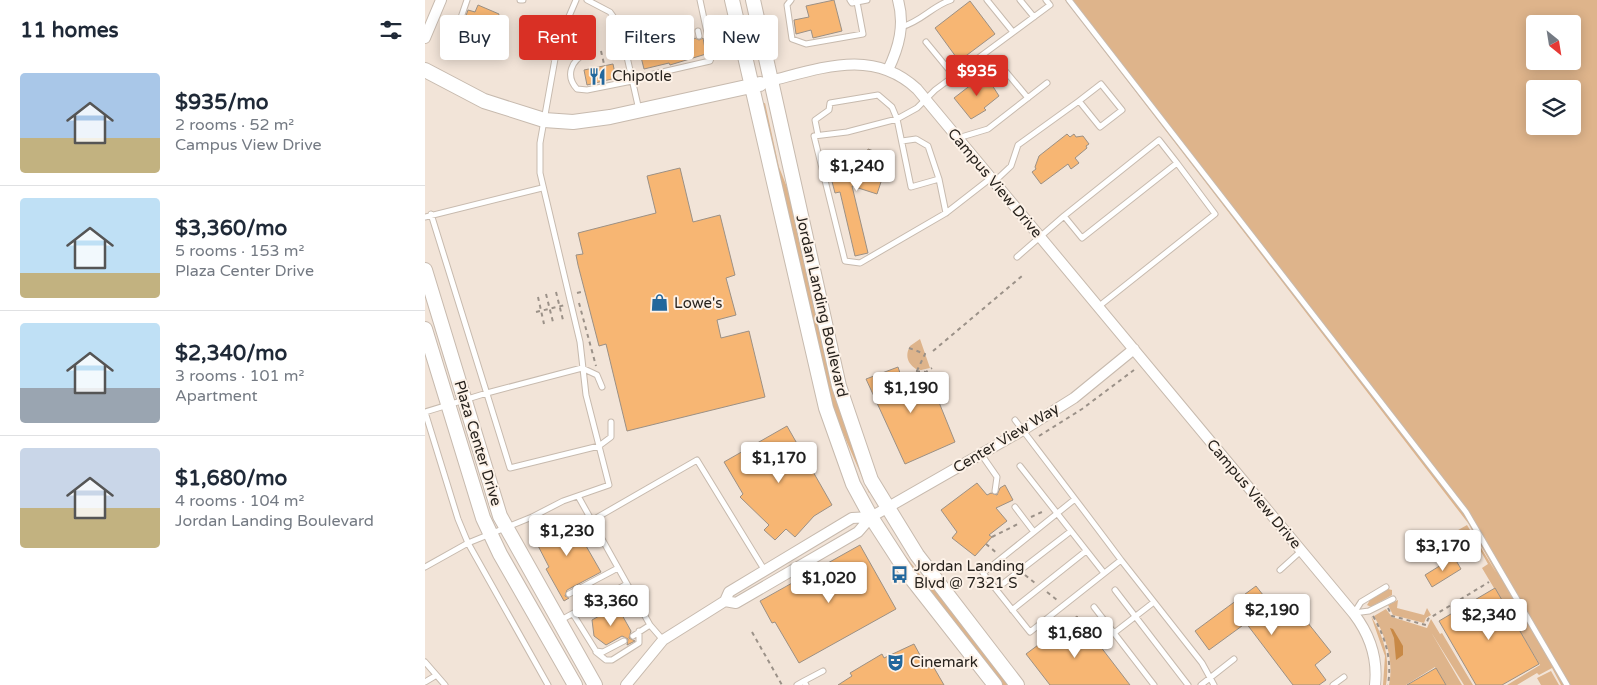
<!DOCTYPE html>
<html lang="en">
<head>
<meta charset="utf-8">
<style>
	body { margin:0; font-family:"Varela Round",sans-serif; background:#f2f2f3; color:#1f2937; height:100vh; display:flex; flex-direction:column; font-size:19px; white-space:nowrap }
	* { box-sizing:border-box; margin:0 }
	p { font-size:16px; color:#747a83 }
	.icon { flex:none; width:28px; height:28px; fill:none; stroke:currentColor; stroke-width:2; stroke-linecap:round; stroke-linejoin:round }
	.map { position:relative; flex:1; overflow:hidden }
	.sheet { display:flex; flex-direction:column; background:#fff; width:425px }
	.sheet>* { flex:none }
	.guide { position:absolute; left:15px; top:15px; width:475px; height:45px; display:flex; gap:10px }
	.needle { width:32px; rotate:150deg }
	.controls { position:absolute; left:1101px; top:15px; display:grid; gap:10px }
	.controls a { display:grid; place-items:center; width:55px; height:55px; border-radius:5px; background:#fff; box-shadow:0 2px 12px #0003; font-size:25px }
	.price { position:absolute; translate:-50% -42px; padding:0 11px; border-radius:5px; background:#fff; color:#222; font-size:16px; line-height:32px; filter:drop-shadow(0 1px 2px #0008) }
	.price::after { content:''; position:absolute; left:50%; top:30px; width:15px; height:11px; margin-left:-8px; background:inherit; clip-path:polygon(0 0,100% 0,50% 100%) }
	.price.selected { background:#d93025; color:#fff }
	ul { padding:0; list-style:none }
	li { display:flex; align-items:center; gap:15px; height:125px; padding:0 20px }
	li+li { border-top:1px solid #e0e1e3 }
	li span { display:grid; place-items:center; flex:none; width:140px; height:100px; border-radius:5px; color:#555 }
	li>.icon { margin-inline-start:auto }
	span .icon { width:60px; height:60px; fill:#fffc; stroke-width:1 }
	li b { font-size:21px }
	h2 { display:flex; justify-content:space-between; align-items:center; height:60px; padding:0 20px; font-size:21px }
	.chip { padding:0 18px; border-radius:5px; background:#fff; box-shadow:0 2px 12px #0003; font-size:18px; line-height:45px }
	.chip.selected { background:#d93025; color:#fff }
	main { display:flex; flex:1; min-height:0 }
	.map>svg:first-child { display:block }
</style>
</head>
<body>
<main>
<section class="sheet">
<h2>11 homes<svg class="icon" aria-label="filters" viewBox="0 0 24 24"><path d="M4 7h16M4 17h16"/><circle cx="9" cy="7" r="2"/><circle cx="15" cy="17" r="2"/></svg></h2>
<ul>
<li><span style="background:linear-gradient(#a9c7e8 65%,#c2b280 0)"><svg class="icon" aria-label="home" viewBox="0 0 24 24"><path d="M3 11l9-7 9 7M6 9v11h12V9"/></svg></span><div><b>$935/mo</b><p>2 rooms · 52 m²</p><p>Campus View Drive</p></div></li>
<li><span style="background:linear-gradient(#bfe0f5 75%,#c2b280 0)"><svg class="icon" aria-label="home" viewBox="0 0 24 24"><path d="M3 11l9-7 9 7M6 9v11h12V9"/></svg></span><div><b>$3,360/mo</b><p>5 rooms · 153 m²</p><p>Plaza Center Drive</p></div></li>
<li><span style="background:linear-gradient(#bfe0f5 65%,#9aa5b1 0)"><svg class="icon" aria-label="home" viewBox="0 0 24 24"><path d="M3 11l9-7 9 7M6 9v11h12V9"/></svg></span><div><b>$2,340/mo</b><p>3 rooms · 101 m²</p><p>Apartment</p></div></li>
<li><span style="background:linear-gradient(#c9d6e8 60%,#c2b280 0)"><svg class="icon" aria-label="home" viewBox="0 0 24 24"><path d="M3 11l9-7 9 7M6 9v11h12V9"/></svg></span><div><b>$1,680/mo</b><p>4 rooms · 104 m²</p><p>Jordan Landing Boulevard</p></div></li>
</ul>
</section>
<div class="map">
<svg width="1172" height="685" viewBox="0 0 1172 685">
	<rect width="100%" height="100%" fill="#f2e4d8"/>
	<path fill="#deb48b" fill-rule="evenodd" d="M 640,0 L 1172,0 L 1172,685 L 1136,685 L 1127,668 L 1114,675 L 1112,673 L 1092,685 L 1082,685 L 1115,665 L 1057,568 L 1063,564 L 1046,534 L 1039,537 L 1035,531 L 1015,543 L 1014,541 L 1042,525 L 1072,574 L 1043,523 ZM 1110,24 L 1148,24 L 1148,61 L 1110,61 ZM 1110,89 L 1148,89 L 1148,126 L 1110,126 Z
		M 340,103 L 354,167 L 367,200 L 413,405 L 431,458 L 447,492 L 444,493 L 407,408 L 337,104 Z
		M 495,339 L 505,368 L 496,370 L 491,369 C 482,363 480,355 485,346 Z
		M 471,544 L 500,581 L 523,603 L 586,685 L 576,685 L 495,581 Z
		M 963,589 L 967,590 L 967,595 L 946,607 L 942,605 L 945,600 Z
		M 973,600 L 972,608 L 999,615 L 1002,608 L 1006,615 L 1001,618 L 999,623 L 968,615 L 963,605 Z
		M 961,609 L 967,617 L 1002,628 L 1006,619 L 1015,634 L 1017,633 L 1048,685 L 1039,685 L 1006,632 L 1037,685 L 1021,685 L 1010,667 L 981,685 L 964,685 C 969,660 961,638 949,616 Z
		M 946,616 C 960,638 965,659 961,685 L 958,685 L 960,656 Z
		M 1126,671 L 1134,685 L 1116,685 L 1112,678 Z"/>
	<path fill="#c88946" d="M 965,628 L 968,629 L 978,646 L 978,655 L 971,660 L 969,638 Z"/>
	<path fill="#f7b673" stroke="#9c9084" d="M 409,0 L 417,31 L 388,38 L 386,30 L 371,34 L 369,20 L 384,17 L 381,6 Z
		M 545,1 L 570,34 L 534,61 L 510,28 Z
		M 53,5 L 74,14 L 66,44 L 40,37 L 44,26 L 38,24 L 43,10 L 50,12 Z
		M 270,38 L 274,40 L 278,38 L 281,54 L 245,65 L 244,63 L 219,69 L 215,53 L 220,52 L 221,48 L 227,51 L 230,46 L 236,48 L 240,43 L 252,41 L 256,44 L 260,39 L 266,42 Z
		M 188,64 L 191,78 L 162,85 L 159,70 Z
		M 560,74 L 574,96 L 559,108 L 561,110 L 546,119 L 529,98 Z
		M 642,134 L 645,137 L 649,134 L 651,137 L 658,136 L 664,144 L 661,146 L 662,148 L 650,158 L 654,163 L 646,169 L 643,164 L 616,184 L 607,172 L 611,169 L 610,167 L 614,156 Z
		M 443,149 L 457,154 L 455,161 L 462,164 L 452,194 L 427,186 L 443,253 L 430,256 L 415,192 L 410,193 L 404,170 L 414,167 L 413,162 L 425,159 L 427,168 L 438,165 Z
		M 255,168 L 268,222 L 295,215 L 310,275 L 301,278 L 311,315 L 292,320 L 296,338 L 324,331 L 340,397 L 202,431 L 181,344 L 174,346 L 153,265 L 151,255 L 158,254 L 153,233 L 231,213 L 222,176 Z
		M 473,367 L 478,382 L 488,376 L 491,379 L 492,386 L 505,380 L 530,442 L 480,464 L 441,379 Z
		M 362,426 L 407,505 L 389,516 L 370,537 L 361,529 L 350,540 L 339,530 L 344,525 L 315,497 L 318,494 L 299,462 Z
		M 552,483 L 562,495 L 566,493 L 572,495 L 575,488 L 580,485 L 588,500 L 571,508 L 582,521 L 564,535 L 567,537 L 550,556 L 527,538 L 532,532 L 516,510 Z
		M 145,518 L 176,572 L 142,590 L 140,596 L 144,598 L 139,601 L 121,569 L 124,567 L 109,538 Z
		M 435,545 L 471,609 L 374,663 L 350,622 L 347,623 L 335,601 Z
		M 1029,557 L 1036,569 L 1007,587 L 1000,575 Z
		M 831,586 L 853,614 L 867,603 L 906,652 L 890,665 L 901,680 L 894,685 L 868,685 L 821,623 L 784,650 L 770,631 Z
		M 1070,588 L 1114,664 L 1077,685 L 1051,685 L 1014,621 Z
		M 192,606 L 206,631 L 204,638 L 210,641 L 202,645 L 203,639 L 197,636 L 181,645 L 169,636 L 167,620 Z
		M 652,616 L 705,685 L 625,685 L 601,654 Z
		M 489,644 L 502,668 L 508,666 L 519,685 L 413,685 L 427,676 L 425,673 L 457,654 L 459,658 Z
		M 1011,668 L 1021,685 L 982,685 Z"/>
	<g fill="none" stroke-linecap="round" stroke-linejoin="round">
		<defs>
			<path id="lane" d="M 95,0 L 98,0
				M 162,0 L 185,12 L 195,26 L 214,110
				M 366,0 L 362,5 L 367,39 L 381,44 L 438,34 L 432,2
				M 425,0 L 427,3 L 442,0
				M 562,0 L 588,32
				M 595,0 L 609,17
				M 644,0 L 1041,512 L 1142,685
				M 476,27 C 496,22 507,6 526,0
				M 273,31 L 274,36
				M 265,33 L 266,38
				M 255,35 L 256,40
				M 235,39 L 236,44
				M 225,41 L 226,47
				M 501,42 L 529,76
				M 216,43 L 217,49
				M 35,52 L 31,49 L 29,38 L 42,0
				M 109,52 L 130,58
				M 161,54 C 146,60 140,76 152,89 L 162,90 L 207,81
				M 577,67 L 603,98
				M 207,79 L 285,61 L 287,56 L 275,0
				M 676,84 L 697,110 L 675,127 L 654,101 Z
				M 393,135 L 390,120 L 404,110 L 405,103 L 453,95 L 467,107 L 472,119 L 492,108 L 510,90 L 625,5 L 621,0
				M 533,138 L 563,129 L 622,83
				M 477,141 L 491,139 L 503,146 L 514,179
				M 569,182 L 586,166 L 593,145 L 654,101
				M 521,213 L 514,179 L 486,187 L 472,119 L 422,132 L 389,136 L 420,261 L 435,263 L 521,213 L 566,178
				M 6,214 L 85,468 L 174,446 L 186,437 L 186,422
				M 639,216 L 734,140 L 752,163
				M 0,217 L 117,188
				M 592,257 L 639,216 L 657,238 L 752,163 L 790,214 L 673,307
				M 0,412 L 33,519 L 43,543 L 123,685
				M 0,412 L 62,393 L 157,368 L 172,375 L 177,387
				M 590,420 C 625,466 661,513 696,560 L 605,632 L 558,573 L 650,499
				M 556,454 L 572,477 L 570,491
				M 595,466 L 679,573
				M 153,496 L 225,625 L 238,640
				M 590,507 L 609,532
				M 166,521 L 272,460 L 340,571
				M 696,560 L 777,663 L 789,685
				M 0,567 L 43,543 L 107,517 L 138,501 L 184,485 L 161,395 L 155,342 L 115,173 L 115,143 L 133,42 L 151,0
				M 855,570 L 876,551
				M 571,589 L 646,531
				M 690,590 L 763,685
				M 144,594 L 193,568
				M 669,607 L 729,685
				M 587,610 L 661,551
				M 929,613 L 936,602 L 961,587
				M 929,613 L 944,611 L 968,599
				M 148,614 L 171,651 L 178,652 L 199,641
				M 134,621 L 202,584
				M 689,633 L 729,602
				M 208,636 L 225,625
				M 171,652 L 181,660 L 187,660 L 214,643 L 214,631
				M 0,662 L 20,685
				M 0,682 L 10,676
				M 372,685 L 379,681
				M 381,685 L 379,681 L 398,671
				M 776,685 L 809,659
				M 908,685 L 919,677"/>
			<path id="street" d="M 0,38 L 16,0
				M 463,70 C 474,47 480,25 473,0
				M 345,81 C 397,68 448,48 492,89 L 929,614 C 945,635 953,658 950,685
				M 300,601 L 311,603 L 433,532 L 446,517 L 598,430 L 649,398 L 709,349
				M 201,685 L 238,640 L 300,601 L 304,592 L 427,518 L 446,517"/>
			<path id="secondary" d="M 307,0 L 401,408 L 428,484 L 446,517 L 483,574 L 570,685
				M 328,0 L 414,386 L 446,480 L 492,555 L 592,685
				M 0,70 L 59,101 L 119,120 L 148,122 L 185,117 L 335,84
				M 0,270 L 75,516 L 170,685
				M 0,329 L 58,518 L 75,554 L 150,685"/>
		</defs>
		<use href="#lane" stroke="#c7baae" stroke-width="7"/>
		<use href="#street" stroke="#c7baae" stroke-width="12"/>
		<use href="#secondary" stroke="#c7baae" stroke-width="16"/>
		<path stroke="#9b9188" stroke-width="2" stroke-dasharray="4 4" stroke-linecap="butt" d="M 176,51 L 179,64
			M 131,292 L 138,320
			M 152,293 L 160,291
			M 121,294 L 128,322
			M 113,297 L 119,324
			M 154,303 L 171,366
			M 111,312 L 140,305
			M 484,348 L 500,354 L 489,377
			M 508,351 L 597,276 L 600,277
			M 491,371 L 501,372 L 507,368
			M 614,436 L 657,409 L 709,370
			M 606,517 L 619,511
			M 567,537 L 595,523
			M 561,544 L 573,554
			M 600,575 L 610,583
			M 622,592 L 632,600
			M 963,608 L 967,616 L 1001,625 L 1003,619 L 1064,582
			M 948,616 C 961,639 967,659 963,685
			M 327,632 L 357,685"/>
		<use href="#lane" stroke="#fff" stroke-width="5"/>
		<use href="#street" stroke="#fff" stroke-width="10"/>
		<use href="#secondary" stroke="#fff" stroke-width="14"/>
	</g>
	<defs>
		<symbol id="restaurant-bare" viewBox="-9 -9 18 18"><path d="M-5-6h1v4h1v-4h1v4h1v-4h1v5L-1.5 .5V6h-2V.5L-5-1ZM5-6V6H3V1.5H1.5Q1.5-4 5-6Z" fill="#22679c" stroke="#fdf2e8" stroke-width="2.5" paint-order="stroke"/></symbol>
		<symbol id="shop-bare" viewBox="-9 -9 18 18"><path d="M-5-2.5h2.3a2.7 3.5 0 0 1 5.4 0H5L5.5 6h-11ZM-1.5-2.5h3a1.5 2.3 0 0 0-3 0Z" fill="#22679c" stroke="#fdf2e8" stroke-width="2.5" paint-order="stroke"/></symbol>
		<symbol id="bus-bare" viewBox="-9 -9 18 18"><path d="M-5-6H5V4H4V6H2V4H-2V6H-4V4H-5ZM-3.5-4V0h7V-4ZM-3.5 1.2v1.5H-2V1.2ZM2 1.2v1.5H3.5V1.2Z" fill="#22679c" stroke="#fdf2e8" stroke-width="2.5" paint-order="stroke"/></symbol>
		<symbol id="theatre-bare" viewBox="-9 -9 18 18"><path d="M-5-5.5Q0-4 5-5.5V0Q5 5 0 6Q-5 5-5 0ZM-3.3-2.5H-1v1.5H-3.3ZM1-2.5H3.3v1.5H1ZM-2.8 1Q0 5.5 2.8 1Z" fill="#22679c" stroke="#fdf2e8" stroke-width="2.5" paint-order="stroke"/></symbol>
	</defs>
	<g fill-rule="evenodd">
		<use href="#restaurant-bare" x="160" y="64" width="25" height="25"/>
		<use href="#shop-bare" x="222" y="290" width="25" height="25"/>
		<use href="#bus-bare" x="462" y="562" width="25" height="25"/>
		<use href="#theatre-bare" x="458" y="650" width="25" height="25"/>
	</g>
	<g text-anchor="middle" dominant-baseline="central" stroke-width="4" stroke-linejoin="round" paint-order="stroke">
		<g font-size="15" fill="#28231e" stroke="#fdf2e8" text-anchor="start">
			<text x="187" y="76">Chipotle</text>
			<text x="249" y="303">Lowe's</text>
			<text x="489" y="566">Jordan Landing<tspan x="489" dy="17">Blvd @ 7321 S</tspan></text>
			<text x="485" y="662">Cinemark</text>
		</g>
		<g font-size="15" fill="#28231e" stroke="#fdf2e8">
			<text transform="translate(570 183) rotate(50)">Campus View Drive</text>
			<text transform="translate(397 306) rotate(77)">Jordan Landing Boulevard</text>
			<text transform="translate(581 438) rotate(-31)">Center View Way</text>
			<text transform="translate(53 443) rotate(73)">Plaza Center Drive</text>
			<text transform="translate(829 494) rotate(50)">Campus View Drive</text>
		</g>
	</g>
</svg>
<div class="controls">
<a><svg class="needle" viewBox="-14 -14 28 28"><path d="M0-13l5 13h-10z" fill="#e53935"/><path d="M0 13l5-13h-10z" fill="#747a83"/></svg></a>
<a><svg class="icon" aria-label="layers" viewBox="0 0 24 24"><path d="M12 4l9 5-9 5-9-5zM3 14l9 5 9-5"/></svg></a>
</div>
<b class="price selected" style="left:552px;top:97px">$935</b>
<b class="price" style="left:432px;top:192px">$1,240</b>
<b class="price" style="left:486px;top:414px">$1,190</b>
<b class="price" style="left:354px;top:484px">$1,170</b>
<b class="price" style="left:142px;top:557px">$1,230</b>
<b class="price" style="left:1018px;top:572px">$3,170</b>
<b class="price" style="left:404px;top:604px">$1,020</b>
<b class="price" style="left:186px;top:627px">$3,360</b>
<b class="price" style="left:847px;top:636px">$2,190</b>
<b class="price" style="left:1064px;top:641px">$2,340</b>
<b class="price" style="left:650px;top:659px">$1,680</b>
<div class="guide">
<a class="chip">Buy</a>
<a class="chip selected">Rent</a>
<a class="chip">Filters</a>
<a class="chip">New</a>
</div>
</div>
</main>
</body>
</html>
